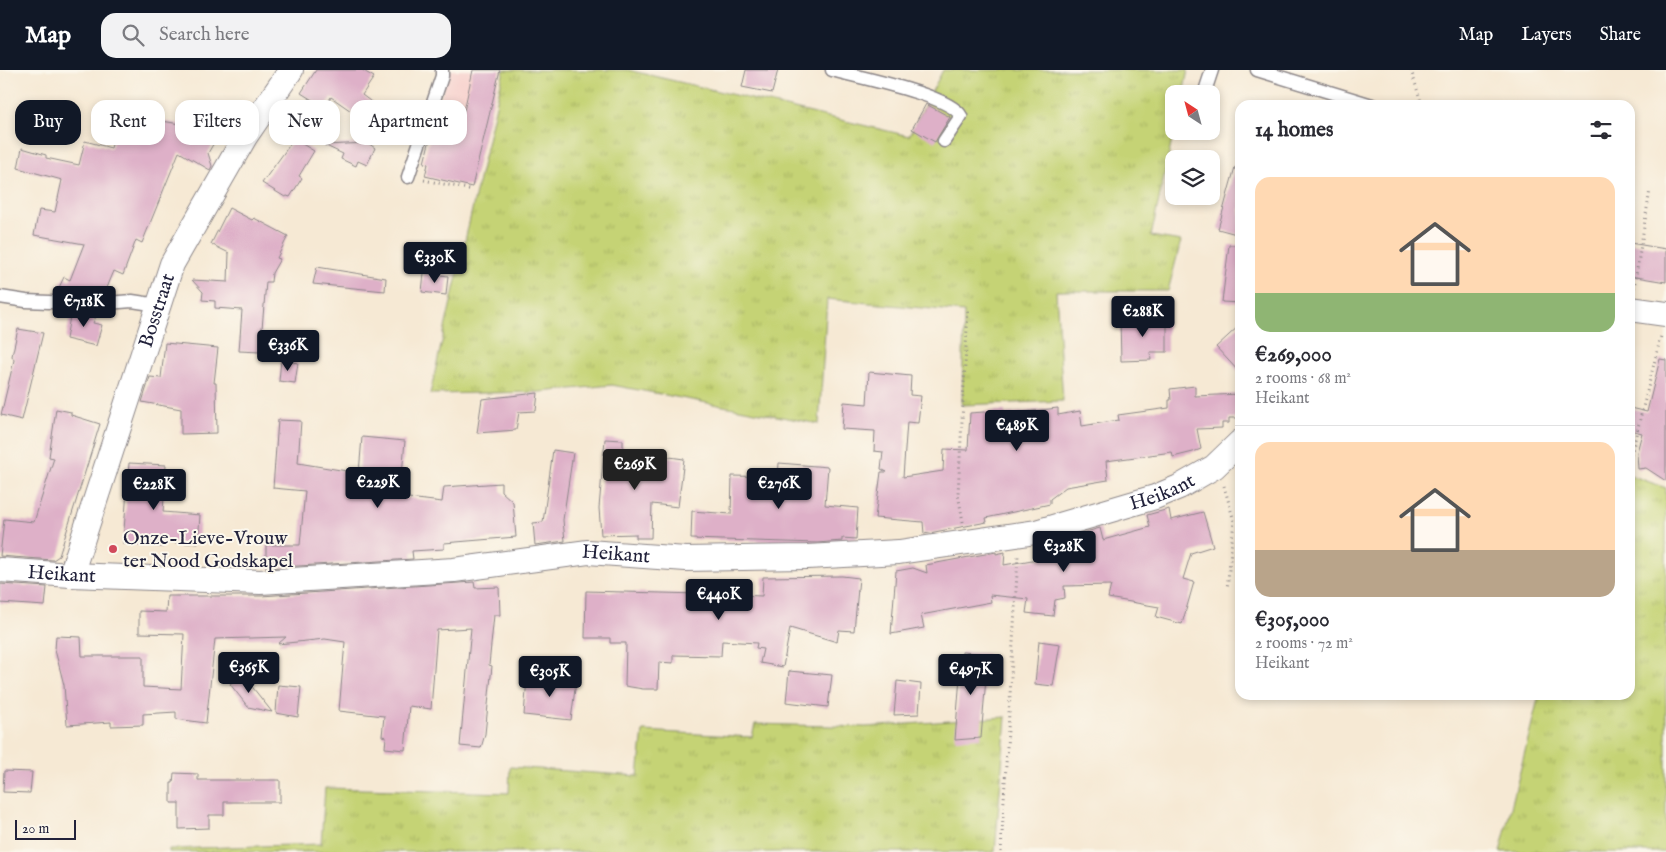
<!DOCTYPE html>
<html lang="en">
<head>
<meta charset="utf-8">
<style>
	body { margin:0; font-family:"IM FELL English",serif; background:#f2f2f3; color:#2b2b33; height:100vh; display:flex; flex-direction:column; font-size:19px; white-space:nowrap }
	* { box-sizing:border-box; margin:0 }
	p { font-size:16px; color:#7c7c81 }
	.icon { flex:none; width:28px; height:28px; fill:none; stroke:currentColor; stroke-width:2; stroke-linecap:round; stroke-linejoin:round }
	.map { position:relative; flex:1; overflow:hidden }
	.sheet { position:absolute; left:1235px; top:30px; width:400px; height:600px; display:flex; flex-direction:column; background:#fff; border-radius:15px; box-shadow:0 2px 8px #0003 }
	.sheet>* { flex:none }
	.top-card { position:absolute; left:15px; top:30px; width:475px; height:45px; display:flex; gap:10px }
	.needle { width:32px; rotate:324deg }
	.controls { position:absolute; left:1165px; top:15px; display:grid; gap:10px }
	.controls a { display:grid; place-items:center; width:55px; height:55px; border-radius:10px; background:#fff; box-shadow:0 2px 8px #0003; font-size:25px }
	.scale { position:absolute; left:15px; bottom:12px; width:61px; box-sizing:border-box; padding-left:5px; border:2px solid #22223b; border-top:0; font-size:14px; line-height:18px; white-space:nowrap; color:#22223b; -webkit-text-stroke:4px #fbf7ec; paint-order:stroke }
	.price { position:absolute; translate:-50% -42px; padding:0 11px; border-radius:5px; background:#111827; color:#fff; font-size:16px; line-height:32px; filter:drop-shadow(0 1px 2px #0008) }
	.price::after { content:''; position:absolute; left:50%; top:30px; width:15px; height:11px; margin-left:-8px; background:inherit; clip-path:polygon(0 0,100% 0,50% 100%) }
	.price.on { background:#222; color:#fff }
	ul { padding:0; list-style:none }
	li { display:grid; align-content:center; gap:10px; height:265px; padding:0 20px }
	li+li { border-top:1px solid #e1e1e2 }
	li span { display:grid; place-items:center; height:155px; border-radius:15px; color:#555 }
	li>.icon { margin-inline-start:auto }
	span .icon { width:90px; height:90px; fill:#fffc; stroke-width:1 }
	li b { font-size:21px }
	h2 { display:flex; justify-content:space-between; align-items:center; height:60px; padding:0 20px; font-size:21px }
	.chip { padding:0 18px; border-radius:15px; background:#fff; box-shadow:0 2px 8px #0003; font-size:18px; line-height:45px }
	.chip.on { background:#111827; color:#fff }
	header { display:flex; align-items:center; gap:30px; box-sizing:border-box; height:70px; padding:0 25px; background:#111827; color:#fff }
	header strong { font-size:24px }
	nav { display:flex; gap:28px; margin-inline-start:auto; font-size:18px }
	.search { width:350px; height:45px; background:#f2f2f3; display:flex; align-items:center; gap:12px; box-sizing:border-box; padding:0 18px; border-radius:15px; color:#7c7c81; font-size:19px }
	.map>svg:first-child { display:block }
</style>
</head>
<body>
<header>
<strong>Map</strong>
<div class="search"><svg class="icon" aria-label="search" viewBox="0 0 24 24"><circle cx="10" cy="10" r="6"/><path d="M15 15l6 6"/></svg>Search here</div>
<nav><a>Map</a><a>Layers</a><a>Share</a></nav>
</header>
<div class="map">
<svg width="1666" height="782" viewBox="0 0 1666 782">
	<defs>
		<pattern id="grass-tufts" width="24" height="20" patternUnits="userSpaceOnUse" patternTransform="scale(1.25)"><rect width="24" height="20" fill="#c5d374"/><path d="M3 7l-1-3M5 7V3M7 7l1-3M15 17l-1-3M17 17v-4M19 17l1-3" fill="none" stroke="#a9b565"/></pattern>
	</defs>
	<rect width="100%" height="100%" fill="#fbf7ec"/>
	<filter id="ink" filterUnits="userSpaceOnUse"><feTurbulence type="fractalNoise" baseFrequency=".02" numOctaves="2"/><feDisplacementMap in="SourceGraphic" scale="10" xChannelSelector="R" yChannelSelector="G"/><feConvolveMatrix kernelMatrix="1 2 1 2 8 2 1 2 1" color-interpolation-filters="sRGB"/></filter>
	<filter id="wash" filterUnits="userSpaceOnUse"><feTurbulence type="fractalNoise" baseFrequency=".0096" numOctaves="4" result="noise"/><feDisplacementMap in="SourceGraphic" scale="20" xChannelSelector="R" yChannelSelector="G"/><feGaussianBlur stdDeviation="1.12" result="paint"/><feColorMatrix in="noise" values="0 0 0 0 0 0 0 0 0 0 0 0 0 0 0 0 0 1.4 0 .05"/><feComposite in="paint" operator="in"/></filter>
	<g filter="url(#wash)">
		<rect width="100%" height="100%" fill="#f6e9d4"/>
		<path fill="#f7d0cc" d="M 449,0 L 500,0 L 472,117 L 425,106 L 428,94 L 422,93 L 424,84 Z"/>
		<path fill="url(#grass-tufts)" stroke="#747a58" d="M 504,0 L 628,0 L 909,66 L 943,0 L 1188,0 L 1183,24 L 1174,24 L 1174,61 L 1151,166 L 1181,171 L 1168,221 L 1056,221 L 1063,331 L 962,335 L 964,242 L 827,229 L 819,354 L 612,315 L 540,322 L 430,324 Z
			M 1630,405 L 1666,418 L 1666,782 L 1500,782 L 1539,625 L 1630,625 Z
			M 1006,647 L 995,782 L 169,782 L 169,779 L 321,774 L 325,718 L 509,723 L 510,697 L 638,706 L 643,661 L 752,667 L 755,654 L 866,657 Z"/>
		<g id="blocks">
			<path fill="#deb0c8" d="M 316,0 L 362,0 L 374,7 L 362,25 L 374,34 L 364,50 L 331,27 L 325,38 L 301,23 Z
				M 473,0 L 500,0 L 472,117 L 425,106 L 428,94 L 424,93 L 431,65 L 458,68 Z
				M 746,0 L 778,0 L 772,23 L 742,17 Z
				M 926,34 L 950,47 L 935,72 L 912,59 Z
				M 132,46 L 186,55 L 215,71 L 208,83 L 212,96 L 210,100 L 179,82 L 142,173 L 136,170 L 123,205 L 114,201 L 104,225 L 56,224 L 64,207 L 70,210 L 84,174 L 34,165 L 39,140 L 55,142 L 62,110 L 18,98 L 22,78 L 46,85 L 46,88 L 79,95 L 85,71 L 111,78 L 114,67 L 124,69 Z
				M 294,69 L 314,81 L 299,106 L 302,108 L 290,127 L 287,126 L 285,127 L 262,113 Z
				M 368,73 L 375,78 L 367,95 L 358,91 L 356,96 L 341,89 L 343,84 L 324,75 Z
				M 1235,97 L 1240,98 L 1240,165 L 1218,159 Z
				M 229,138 L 252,150 L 254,148 L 288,166 L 277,188 L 280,189 L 272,203 L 271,212 L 266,212 L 260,282 L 239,281 L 242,240 L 215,238 L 215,231 L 202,230 L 203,222 L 192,210 L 228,212 L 229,183 L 211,174 Z
				M 1630,173 L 1666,179 L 1666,212 L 1630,206 Z
				M 1229,175 L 1240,175 L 1240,233 L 1222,232 Z
				M 317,197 L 386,208 L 385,221 L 313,214 Z
				M 424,203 L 448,206 L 446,225 L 422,222 Z
				M 71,241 L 98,242 L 93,253 L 102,255 L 96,276 L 66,269 Z
				M 1167,247 L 1167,282 L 1150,282 L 1151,290 L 1121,291 L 1120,248 Z
				M 1240,255 L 1240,303 L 1216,277 Z
				M 18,259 L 43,263 L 22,350 L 1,345 L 14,290 L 12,286 Z
				M 165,273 L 218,278 L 214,313 L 216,313 L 217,363 L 181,364 L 181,339 L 142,332 L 150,307 L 161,308 Z
				M 1660,289 L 1666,290 L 1666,411 L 1646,398 L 1638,399 L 1637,382 L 1642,363 L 1630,360 L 1630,338 L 1647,342 Z
				M 281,290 L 298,293 L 295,313 L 279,311 Z
				M 869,302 L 911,306 L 910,325 L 921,326 L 918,353 L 907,352 L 903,407 L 943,401 L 944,379 L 968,380 L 970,343 L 998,341 L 1005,341 L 1005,344 L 1058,338 L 1058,345 L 1080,341 L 1082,356 L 1119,350 L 1118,345 L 1169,338 L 1169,330 L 1171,330 L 1170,319 L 1195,316 L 1195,326 L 1240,324 L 1240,348 L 1229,348 L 1229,353 L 1222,353 L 1222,358 L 1197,359 L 1201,379 L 1193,382 L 1173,387 L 1172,382 L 1106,391 L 1108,410 L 1066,417 L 1050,429 L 1050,434 L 986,448 L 987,452 L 924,464 L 923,452 L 875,448 L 881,402 L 887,402 L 881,399 L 883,382 L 874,381 L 875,361 L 842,359 L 844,332 L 867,334 Z
				M 538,323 L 536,341 L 519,342 L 516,360 L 477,363 L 482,329 Z
				M 56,339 L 71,342 L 71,345 L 100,354 L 59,486 L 53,490 L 0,486 L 4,449 L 34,452 L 54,388 L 49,387 Z
				M 278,350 L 301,351 L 298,393 L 359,403 L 362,367 L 405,371 L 400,427 L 442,432 L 444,417 L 501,413 L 501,421 L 513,432 L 516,467 L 444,473 L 444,479 L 412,481 L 413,489 L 266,498 L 266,475 L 300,475 L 305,421 L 273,418 Z
				M 605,369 L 623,370 L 623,391 L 654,394 L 655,385 L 684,389 L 678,437 L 652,434 L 651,468 L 636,468 L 636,464 L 601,465 L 599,438 Z
				M 553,380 L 573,383 L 563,450 L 565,471 L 535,475 L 533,453 L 543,452 Z
				M 129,393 L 166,395 L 163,442 L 200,445 L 198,474 L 163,472 L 163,477 L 123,474 Z
				M 779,393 L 828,397 L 825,435 L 858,438 L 856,469 L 842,468 L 842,471 L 817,473 L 691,469 L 692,441 L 731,444 L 732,406 L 778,407 Z
				M 1169,439 L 1171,450 L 1203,442 L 1213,476 L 1191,483 L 1183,509 L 1194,512 L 1182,554 L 1156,547 L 1159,537 L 1108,528 L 1111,515 L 1064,516 L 1065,528 L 1055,530 L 1053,546 L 1026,543 L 1028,529 L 990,525 L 991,532 L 921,545 L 924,558 L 891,564 L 896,501 L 913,498 L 927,503 L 926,495 L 996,482 L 996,484 L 1005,482 L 1004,495 L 1043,488 L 1041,475 L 1100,458 L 1103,470 L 1150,457 L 1147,445 Z
				M 842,506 L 859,508 L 854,561 L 839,560 L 837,572 L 790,558 L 783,597 L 760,593 L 763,579 L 756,578 L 757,573 L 722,571 L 721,586 L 673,585 L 673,593 L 659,592 L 658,619 L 643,619 L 625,616 L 626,573 L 610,573 L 610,568 L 585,568 L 586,521 L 699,524 L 699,527 L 736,528 L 737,525 L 762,526 L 763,507 Z
				M 474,512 L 475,518 L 499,517 L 500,545 L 494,545 L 489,595 L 492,596 L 485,664 L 481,678 L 460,676 L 471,558 L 437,560 L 431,639 L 409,636 L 405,680 L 385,678 L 386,667 L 382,666 L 384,646 L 339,641 L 345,572 L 325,569 L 278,574 L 286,567 L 215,569 L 206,653 L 176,649 L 176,642 L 143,644 L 143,655 L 111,656 L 111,652 L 67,655 L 64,615 L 55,580 L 56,566 L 81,567 L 82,586 L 143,586 L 143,617 L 181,619 L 184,564 L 139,563 L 139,541 L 166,542 L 167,526 L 261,526 Z
				M 0,514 L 47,517 L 45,536 L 0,533 Z
				M 1039,571 L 1060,574 L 1053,616 L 1035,614 Z
				M 962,582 L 988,584 L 981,668 L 955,670 Z
				M 789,601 L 832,605 L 828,637 L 786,632 Z
				M 242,604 L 272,642 L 248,637 L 230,614 Z
				M 527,608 L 576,611 L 571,650 L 524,645 Z
				M 897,611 L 921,614 L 919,644 L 894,645 Z
				M 278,615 L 301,617 L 298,647 L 276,643 Z
				M 4,701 L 32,702 L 30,723 L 3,722 Z
				M 174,703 L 198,704 L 198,710 L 280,710 L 280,732 L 224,732 L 224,745 L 209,745 L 209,758 L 179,759 L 179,733 L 171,733 L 171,713 L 173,713 Z"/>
		</g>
	</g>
	<g filter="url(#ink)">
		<use href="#blocks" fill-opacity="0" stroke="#8c8688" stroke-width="1"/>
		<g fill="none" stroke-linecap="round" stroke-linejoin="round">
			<defs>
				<path id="lane" d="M 832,0 C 857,7 950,25 961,46 L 944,71
					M 1257,0 L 1372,35
					M 1204,24 L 1212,0
					M 408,107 L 442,6 L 442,0
					M 0,227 L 26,231 L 95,234 L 132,231 L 158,235"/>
				<g id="street">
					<path d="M 1630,239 L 1666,244"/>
					<path id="s1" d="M 0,500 L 71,505 L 260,512 L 454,500 L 588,482 L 686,489 L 807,487 L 899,482 L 1036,462 L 1155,427 L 1179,417 L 1214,397 L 1240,372"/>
					<path id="s2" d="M 71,505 L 172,194 L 245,67 L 291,0"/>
				</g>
			</defs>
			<use href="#lane" stroke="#8c8688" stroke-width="15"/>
			<use href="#street" stroke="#8c8688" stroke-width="26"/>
			<path stroke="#8c8688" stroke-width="3" stroke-dasharray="1 4" stroke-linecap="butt" d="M 1411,0 L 1422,35
				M 424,110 L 473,120
				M 1634,218 L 1650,120
				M 1630,389 L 1661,266
				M 1224,416 L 1234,451 L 1227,519
				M 963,452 L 958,424 L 968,240
				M 1001,782 L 1018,486"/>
			<use href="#lane" stroke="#fff" stroke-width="12"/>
			<use href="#street" stroke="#fff" stroke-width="24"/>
		</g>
	</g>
	<circle fill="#d1495b" stroke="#fbf7ec" stroke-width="2" cx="113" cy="479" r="5"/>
	<g text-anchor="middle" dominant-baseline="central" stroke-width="4" stroke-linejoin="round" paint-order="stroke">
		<g font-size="20" fill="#22223b" stroke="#fbf7ec">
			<text stroke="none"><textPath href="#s2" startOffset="278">Bosstraat</textPath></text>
			<text stroke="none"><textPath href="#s1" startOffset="1172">Heikant</textPath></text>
			<text stroke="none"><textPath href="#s1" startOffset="618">Heikant</textPath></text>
			<text stroke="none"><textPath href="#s1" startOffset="62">Heikant</textPath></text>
		</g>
		<g font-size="20" fill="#22223b" stroke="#fbf7ec" text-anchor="start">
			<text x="123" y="468">Onze-Lieve-Vrouw<tspan x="123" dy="23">ter Nood Godskapel</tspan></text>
		</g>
	</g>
</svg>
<div class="controls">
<a><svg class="needle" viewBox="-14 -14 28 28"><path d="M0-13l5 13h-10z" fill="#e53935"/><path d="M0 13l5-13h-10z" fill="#7c7c81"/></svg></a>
<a><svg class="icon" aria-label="layers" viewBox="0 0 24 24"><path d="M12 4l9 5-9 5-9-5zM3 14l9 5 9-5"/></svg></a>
</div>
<div class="scale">20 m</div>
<b class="price" style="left:435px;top:214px">€330K</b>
<b class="price" style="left:84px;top:258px">€718K</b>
<b class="price" style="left:1143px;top:268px">€288K</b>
<b class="price" style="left:288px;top:302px">€336K</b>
<b class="price" style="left:1017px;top:382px">€489K</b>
<b class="price on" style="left:635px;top:421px">€269K</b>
<b class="price" style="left:378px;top:439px">€229K</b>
<b class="price" style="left:779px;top:440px">€276K</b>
<b class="price" style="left:154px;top:441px">€228K</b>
<b class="price" style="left:1064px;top:503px">€328K</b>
<b class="price" style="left:719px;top:551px">€440K</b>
<b class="price" style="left:249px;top:624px">€365K</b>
<b class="price" style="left:971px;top:626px">€497K</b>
<b class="price" style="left:550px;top:628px">€305K</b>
<div class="top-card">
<a class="chip on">Buy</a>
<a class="chip">Rent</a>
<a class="chip">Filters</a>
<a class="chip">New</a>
<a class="chip">Apartment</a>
</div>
<section class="sheet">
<h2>14 homes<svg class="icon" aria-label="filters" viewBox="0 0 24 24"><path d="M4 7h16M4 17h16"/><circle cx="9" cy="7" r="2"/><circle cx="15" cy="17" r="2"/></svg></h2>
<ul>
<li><span style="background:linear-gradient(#ffd9b3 75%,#8fb573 0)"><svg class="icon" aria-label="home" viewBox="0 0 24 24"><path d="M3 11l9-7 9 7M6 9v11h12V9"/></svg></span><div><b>€269,000</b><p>2 rooms · 68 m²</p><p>Heikant</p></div></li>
<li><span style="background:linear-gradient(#ffd9b3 70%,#b9a48a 0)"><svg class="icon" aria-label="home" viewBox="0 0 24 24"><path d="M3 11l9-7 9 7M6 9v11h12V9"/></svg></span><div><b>€305,000</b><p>2 rooms · 72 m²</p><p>Heikant</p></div></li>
</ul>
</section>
</div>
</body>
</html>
